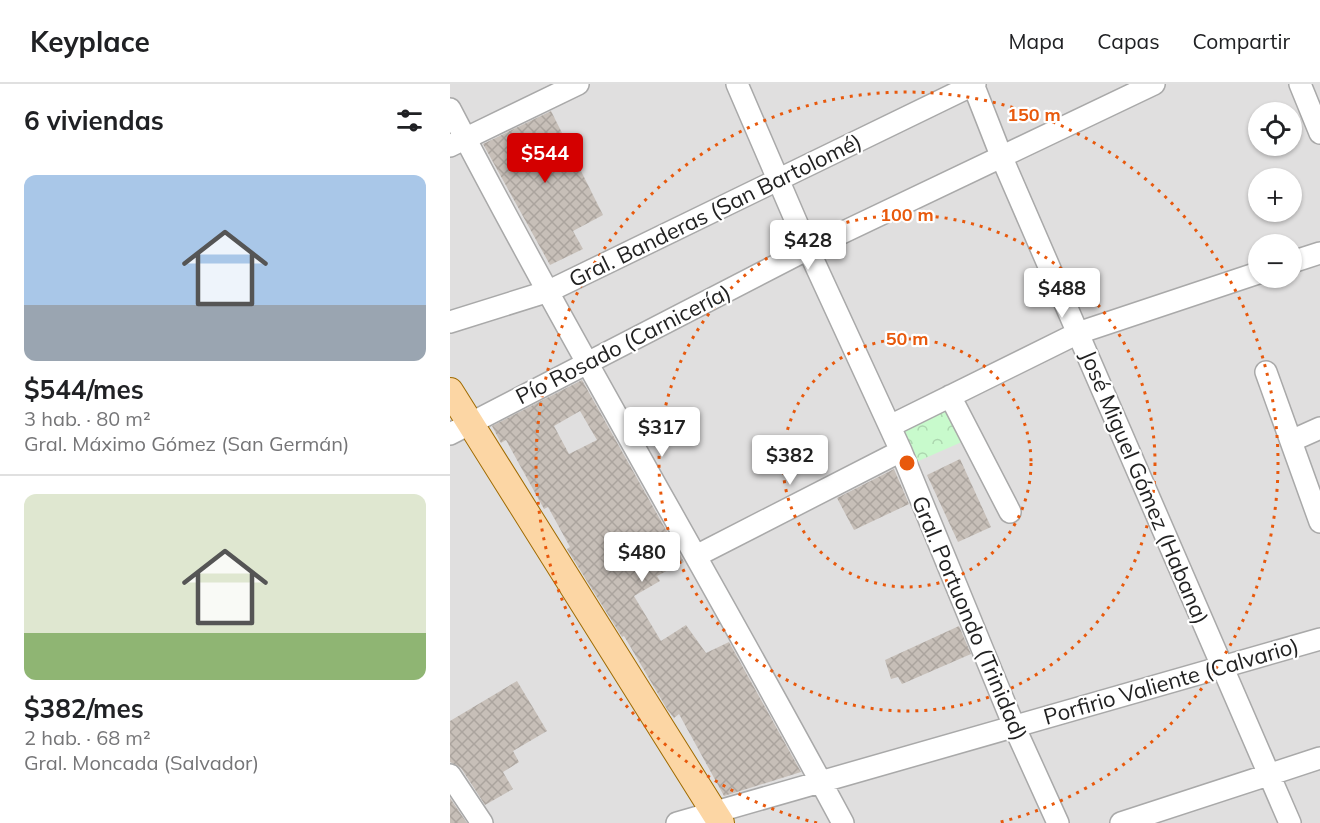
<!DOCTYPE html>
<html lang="es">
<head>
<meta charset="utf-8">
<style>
	body { margin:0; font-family:Mulish,sans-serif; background:#f6f6f6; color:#202124; height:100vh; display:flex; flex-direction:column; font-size:22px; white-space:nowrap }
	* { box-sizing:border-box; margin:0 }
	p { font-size:20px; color:#757577 }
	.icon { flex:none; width:33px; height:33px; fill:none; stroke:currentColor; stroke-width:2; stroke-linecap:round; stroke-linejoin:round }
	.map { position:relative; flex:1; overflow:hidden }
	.sheet { display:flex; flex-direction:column; background:#fff; width:450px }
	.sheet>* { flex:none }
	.tools { position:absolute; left:798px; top:18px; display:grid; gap:12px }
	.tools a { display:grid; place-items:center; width:54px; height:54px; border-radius:50%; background:#fff; box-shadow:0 2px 4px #0004; font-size:30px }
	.price { position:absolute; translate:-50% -51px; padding:0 14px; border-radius:6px; background:#fff; color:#222; font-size:20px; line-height:39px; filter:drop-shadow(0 2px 3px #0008) }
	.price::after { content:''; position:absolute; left:50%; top:36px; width:18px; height:14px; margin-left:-9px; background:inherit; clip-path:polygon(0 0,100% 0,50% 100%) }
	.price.active { background:#d40000; color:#fff }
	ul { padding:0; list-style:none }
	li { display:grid; align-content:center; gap:12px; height:318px; padding:0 24px }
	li+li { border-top:2px solid #e0e0e0 }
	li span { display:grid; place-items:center; height:186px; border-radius:12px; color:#555 }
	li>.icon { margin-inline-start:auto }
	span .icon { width:108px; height:108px; fill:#fffc; stroke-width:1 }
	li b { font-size:26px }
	h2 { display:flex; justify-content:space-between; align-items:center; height:72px; padding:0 24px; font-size:26px }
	header { display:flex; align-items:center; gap:36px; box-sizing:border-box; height:84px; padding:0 30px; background:#fff; border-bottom:2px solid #e0e0e0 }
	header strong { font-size:28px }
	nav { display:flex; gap:33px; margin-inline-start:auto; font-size:21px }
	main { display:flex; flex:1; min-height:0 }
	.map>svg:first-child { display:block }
</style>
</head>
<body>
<header>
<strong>Keyplace</strong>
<nav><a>Mapa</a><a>Capas</a><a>Compartir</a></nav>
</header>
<main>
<section class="sheet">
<h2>6 viviendas<svg class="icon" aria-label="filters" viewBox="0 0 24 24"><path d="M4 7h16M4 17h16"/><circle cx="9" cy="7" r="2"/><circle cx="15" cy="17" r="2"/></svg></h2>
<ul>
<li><span style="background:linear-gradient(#a9c7e8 70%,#9aa5b1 0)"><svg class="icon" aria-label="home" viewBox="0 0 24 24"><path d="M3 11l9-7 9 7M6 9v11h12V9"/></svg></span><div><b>$544/mes</b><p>3 hab. · 80 m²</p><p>Gral. Máximo Gómez (San Germán)</p></div></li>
<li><span style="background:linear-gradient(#dfe7d0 75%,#8fb573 0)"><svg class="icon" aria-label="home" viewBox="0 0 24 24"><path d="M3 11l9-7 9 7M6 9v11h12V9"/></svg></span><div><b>$382/mes</b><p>2 hab. · 68 m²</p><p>Gral. Moncada (Salvador)</p></div></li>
</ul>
</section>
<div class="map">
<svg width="870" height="739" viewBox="0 0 870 739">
	<defs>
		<pattern id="park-crowns" width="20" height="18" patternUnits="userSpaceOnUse" patternTransform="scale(1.5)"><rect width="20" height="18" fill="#c8facc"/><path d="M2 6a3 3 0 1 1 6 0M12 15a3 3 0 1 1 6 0" fill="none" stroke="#acd6af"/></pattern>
		<pattern id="building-cross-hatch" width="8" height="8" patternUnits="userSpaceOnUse" patternTransform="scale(1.5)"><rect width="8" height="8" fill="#c7bfb8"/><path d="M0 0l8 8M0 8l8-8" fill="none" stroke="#aba49e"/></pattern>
	</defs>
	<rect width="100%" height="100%" fill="#f2efe9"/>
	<path fill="#e0dfdf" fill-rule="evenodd" d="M 0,0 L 870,0 L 870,739 L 0,739 ZM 808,28 L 842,28 L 842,62 L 808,62 ZM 808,94 L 842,94 L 842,128 L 808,128 ZM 808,160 L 842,160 L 842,194 L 808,194 Z"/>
	<path fill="url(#park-crowns)" d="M 498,321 L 514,357 L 464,379 L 448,344 Z"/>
	<path fill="url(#building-cross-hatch)" fill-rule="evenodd" d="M 101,27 L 153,131 L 123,147 L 133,165 L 100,181 L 33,60 Z
		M 132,296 L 234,478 L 207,492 L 210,497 L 184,512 L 211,557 L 236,541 L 256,569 L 279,558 L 351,688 L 274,712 L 229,630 L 224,634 L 217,625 L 174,552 L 172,553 L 117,465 L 120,463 L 98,423 L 94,425 L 56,356 L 51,359 L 42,342 ZM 130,327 L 147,356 L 119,370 L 104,342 Z
		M 510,375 L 541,443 L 508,458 L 477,391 Z
		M 444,385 L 459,420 L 404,446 L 387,414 Z
		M 509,542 L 521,570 L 452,600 L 448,593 L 441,595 L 435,576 Z
		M 67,597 L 97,647 L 63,667 L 69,678 L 53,688 L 63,705 L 35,721 L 11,684 L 0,678 L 0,637 Z
		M 0,714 L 17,739 L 0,739 Z"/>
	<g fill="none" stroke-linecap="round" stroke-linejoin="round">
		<defs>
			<path id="minor" d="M 287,0 L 358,165 L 451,367 L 564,642 L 608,739
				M 523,0 L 552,74 L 840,739
				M 850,0 L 870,49
				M 0,25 C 125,266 265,500 393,739
				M 0,62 L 128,0
				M 842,178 L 870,169
				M 0,238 L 99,207 L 525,0
				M 816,288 L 870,438
				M 500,312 L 560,428
				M 440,342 L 628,249 L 808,189
				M 0,350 L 358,165 L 704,0
				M 841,357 L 870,344
				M 246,472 L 451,367
				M 0,691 L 32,739
				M 227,739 L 870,555
				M 671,739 L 870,674"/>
			<path id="major" d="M 0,307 L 271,739"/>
		</defs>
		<use href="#minor" stroke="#a9a9a9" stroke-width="24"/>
		<use href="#major" stroke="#a06b00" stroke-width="28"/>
		<use href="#minor" stroke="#fff" stroke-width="21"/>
		<use href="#major" stroke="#fcd6a4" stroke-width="26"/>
	</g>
	<g fill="none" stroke="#e8590c" stroke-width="3" stroke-dasharray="3 6">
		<circle cx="457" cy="379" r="124"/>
		<circle cx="457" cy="379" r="248"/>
		<path d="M367 739A371 371 0 1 1 547 739"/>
	</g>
	<g text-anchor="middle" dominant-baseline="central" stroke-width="4.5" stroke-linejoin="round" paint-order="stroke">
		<g font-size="22" fill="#222" stroke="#fff">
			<text transform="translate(265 126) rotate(-26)">Gral. Banderas (San Bartolomé)</text>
			<text transform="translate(173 260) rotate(-27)">Pío Rosado (Carnicería)</text>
			<text transform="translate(695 403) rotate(67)">José Miguel Gómez (Habana)</text>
			<text transform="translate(520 534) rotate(67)">Gral. Portuondo (Trinidad)</text>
			<text transform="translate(721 597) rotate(-16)">Porfirio Valiente (Calvario)</text>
		</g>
	</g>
	<circle cx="457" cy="379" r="9" fill="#e8590c" stroke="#fff" stroke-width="3"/>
	<g font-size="18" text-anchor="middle" font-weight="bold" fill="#e8590c" stroke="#fff" stroke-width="4.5" stroke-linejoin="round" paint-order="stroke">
		<text x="584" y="37">150 m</text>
		<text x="457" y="137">100 m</text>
		<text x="457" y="261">50 m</text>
	</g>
</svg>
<div class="tools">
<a><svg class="icon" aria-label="locate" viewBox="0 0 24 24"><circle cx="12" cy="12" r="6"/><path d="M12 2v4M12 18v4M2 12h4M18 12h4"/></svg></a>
<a>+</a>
<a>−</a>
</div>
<b class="price active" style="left:95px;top:100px">$544</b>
<b class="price" style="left:358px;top:187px">$428</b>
<b class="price" style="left:612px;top:235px">$488</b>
<b class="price" style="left:212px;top:374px">$317</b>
<b class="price" style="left:340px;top:402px">$382</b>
<b class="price" style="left:192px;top:499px">$480</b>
</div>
</main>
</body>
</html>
